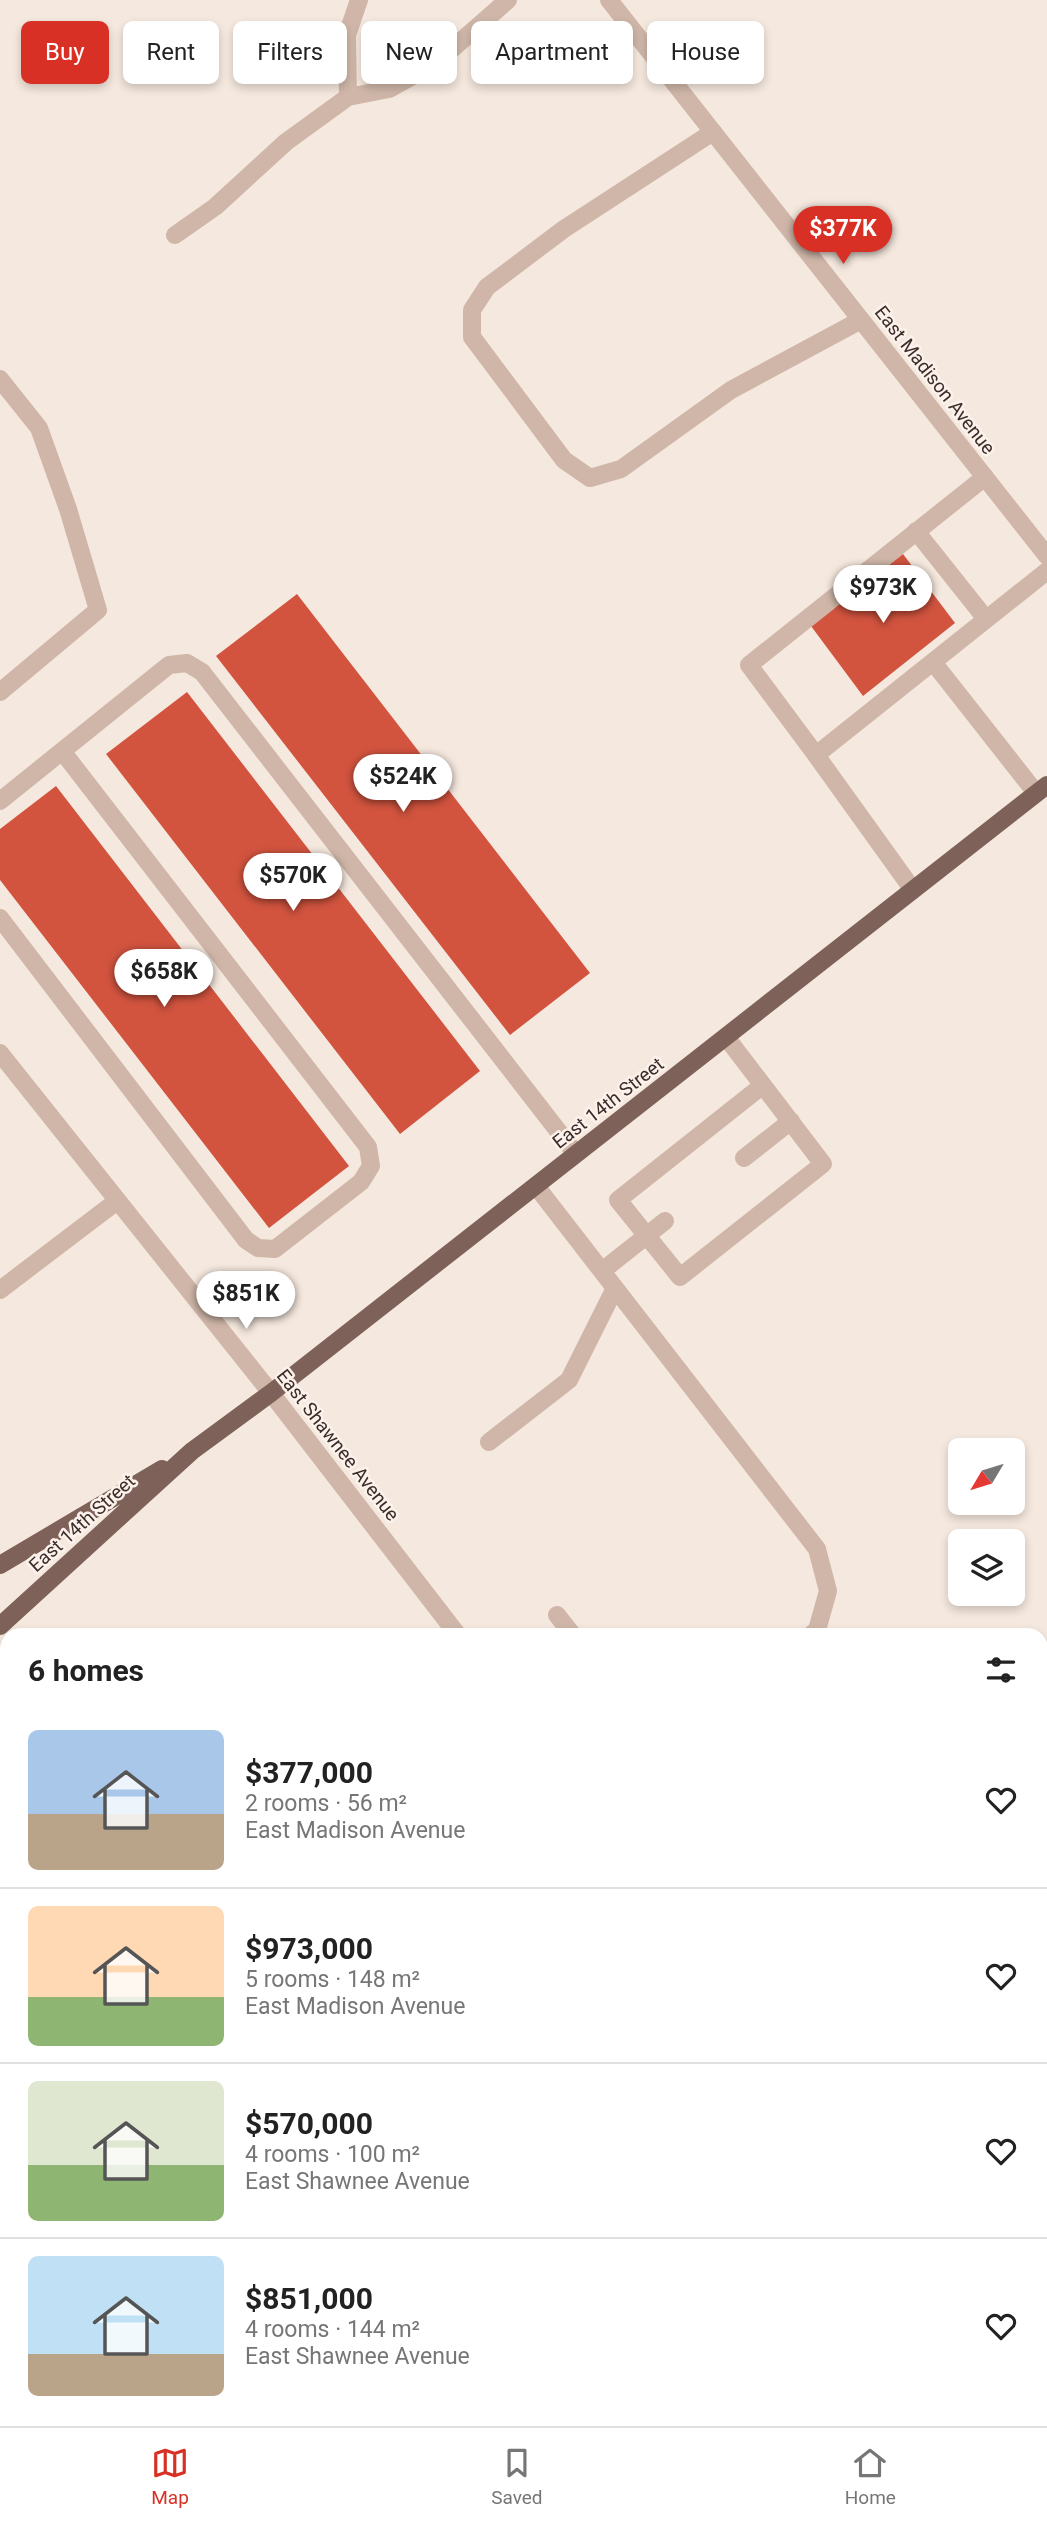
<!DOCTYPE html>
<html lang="en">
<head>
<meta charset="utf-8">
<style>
	body { margin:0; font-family:Roboto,sans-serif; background:#f2f2f2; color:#222; height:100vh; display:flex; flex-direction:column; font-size:26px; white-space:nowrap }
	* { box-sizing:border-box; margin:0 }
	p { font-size:23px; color:#767676 }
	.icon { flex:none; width:38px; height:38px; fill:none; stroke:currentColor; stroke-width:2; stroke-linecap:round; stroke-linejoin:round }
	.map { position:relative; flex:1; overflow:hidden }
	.side { position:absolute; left:0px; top:1628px; width:1048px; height:800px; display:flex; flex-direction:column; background:#fff; border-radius:21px 21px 0 0; box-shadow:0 4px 10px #0003 }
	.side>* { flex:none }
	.banner { position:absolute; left:21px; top:21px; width:1006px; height:63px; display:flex; gap:14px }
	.needle { width:46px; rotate:232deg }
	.buttons { position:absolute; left:948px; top:1438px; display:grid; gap:14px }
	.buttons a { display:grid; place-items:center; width:77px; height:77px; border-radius:10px; background:#fff; box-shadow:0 4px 10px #0003; font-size:35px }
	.price { position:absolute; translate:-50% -60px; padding:0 16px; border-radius:24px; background:#fff; color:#222; font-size:23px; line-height:46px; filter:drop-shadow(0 2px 4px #0008) }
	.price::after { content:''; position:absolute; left:50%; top:42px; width:21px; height:16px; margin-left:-10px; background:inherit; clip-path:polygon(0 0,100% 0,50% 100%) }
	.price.active { background:#d93025; color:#fff }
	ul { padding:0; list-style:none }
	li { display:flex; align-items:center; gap:21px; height:175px; padding:0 28px }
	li+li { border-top:2px solid #e0e0e0 }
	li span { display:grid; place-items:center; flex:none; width:196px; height:140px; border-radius:10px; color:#555 }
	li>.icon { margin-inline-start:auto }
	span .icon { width:84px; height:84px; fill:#fffc; stroke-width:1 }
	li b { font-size:30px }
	h2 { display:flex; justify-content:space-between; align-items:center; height:84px; padding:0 28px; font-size:30px }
	.pill { padding:0 24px; border-radius:10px; background:#fff; box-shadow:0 4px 10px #0003; font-size:24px; line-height:63px }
	.pill.active { background:#d93025; color:#fff }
	.tab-bar { display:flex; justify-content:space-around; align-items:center; height:98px; border-top:2px solid #e0e0e0; background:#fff; font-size:19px; color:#767676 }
	.tab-bar a { display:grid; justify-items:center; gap:4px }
	.tab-bar .active { color:#d93025 }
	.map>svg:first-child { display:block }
</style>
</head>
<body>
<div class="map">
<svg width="1047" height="2426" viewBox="0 0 1047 2426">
	<rect width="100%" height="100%" fill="#f5e8de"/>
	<path fill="#d2543f" d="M 903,554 L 955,623 L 863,696 L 811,626 Z
		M 297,594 L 590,973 L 510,1035 L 216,656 Z
		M 187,692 L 480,1071 L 400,1134 L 106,754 Z
		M 56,786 L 349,1166 L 269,1228 L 0,880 L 0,829 Z"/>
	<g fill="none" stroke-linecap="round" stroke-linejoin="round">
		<path stroke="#cfb6a8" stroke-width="18" d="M 348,97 L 347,35 L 359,0
			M 713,132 L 564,229 L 487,287 L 472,310 L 472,337 L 564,460 L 590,478 L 621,469 L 731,390 L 861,320
			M 175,235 L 215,207 L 286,142 L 348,97 L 389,89 L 436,63 L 508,0
			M 0,379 L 39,428 L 68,509 L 98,610 L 0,692
			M 916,531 L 986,619
			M 933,662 L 1036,793
			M 816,755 L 749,665 L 985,477
			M 0,801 L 169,665 L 187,663 L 202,672 L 576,1154
			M 913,890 L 816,755 L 1047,571
			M 0,918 L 246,1240 L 258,1248 L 275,1249 L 361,1182 L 371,1166 L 368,1147 L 62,751
			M 726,1037 L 823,1164 L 680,1277 L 618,1200 L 763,1085
			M 744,1158 L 791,1121
			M 536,1186 L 817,1549 L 828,1591 L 817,1630 L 812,1634
			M 602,1271 L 665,1221
			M 0,1290 L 117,1201
			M 489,1442 L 569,1380 L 615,1288
			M 557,1615 L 572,1634
			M 0,1926 L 7,1935
			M 13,2426 L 20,2420"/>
		<path stroke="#cfb6a8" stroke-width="18" d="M 609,0 L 1047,556
			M 0,1053 L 271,1393 L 457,1634
			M 1041,2126 L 1047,2121
			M 1041,2387 L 1047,2395"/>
		<path stroke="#7e6158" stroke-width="18" d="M 0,1565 L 162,1469
			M 0,1626 L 192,1451 L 271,1393 L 1047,785"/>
	</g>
	<g text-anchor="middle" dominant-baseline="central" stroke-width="5" stroke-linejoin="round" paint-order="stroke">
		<g font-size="19" fill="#3b2d29" stroke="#fcf2eb">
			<text transform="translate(935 380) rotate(52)">East Madison Avenue</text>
			<text transform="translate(608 1103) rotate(-38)">East 14th Street</text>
			<text transform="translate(338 1445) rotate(52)">East Shawnee Avenue</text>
			<text transform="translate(82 1523) rotate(-42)">East 14th Street</text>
		</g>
	</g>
</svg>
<div class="buttons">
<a><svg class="needle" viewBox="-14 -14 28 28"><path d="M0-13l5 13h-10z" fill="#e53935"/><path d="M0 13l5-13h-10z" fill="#767676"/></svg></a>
<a><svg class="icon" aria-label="layers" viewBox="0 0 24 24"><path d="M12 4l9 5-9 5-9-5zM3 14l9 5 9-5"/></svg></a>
</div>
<b class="price active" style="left:843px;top:266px">$377K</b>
<b class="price" style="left:883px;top:625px">$973K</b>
<b class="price" style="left:403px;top:814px">$524K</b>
<b class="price" style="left:293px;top:913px">$570K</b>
<b class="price" style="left:164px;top:1009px">$658K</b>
<b class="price" style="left:246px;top:1331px">$851K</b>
<div class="banner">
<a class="pill active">Buy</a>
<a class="pill">Rent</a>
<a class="pill">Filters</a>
<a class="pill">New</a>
<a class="pill">Apartment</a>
<a class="pill">House</a>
</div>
<section class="side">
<h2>6 homes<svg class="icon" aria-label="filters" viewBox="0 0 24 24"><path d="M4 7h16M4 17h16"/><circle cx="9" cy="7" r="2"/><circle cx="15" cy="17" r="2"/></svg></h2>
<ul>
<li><span style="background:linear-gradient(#a9c7e8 60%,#b9a48a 0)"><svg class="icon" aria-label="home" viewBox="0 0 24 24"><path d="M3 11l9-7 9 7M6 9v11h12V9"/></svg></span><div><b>$377,000</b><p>2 rooms · 56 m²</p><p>East Madison Avenue</p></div><svg class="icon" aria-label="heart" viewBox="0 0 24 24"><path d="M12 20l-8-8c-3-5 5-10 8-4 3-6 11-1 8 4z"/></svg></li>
<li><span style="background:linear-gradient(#ffd9b3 65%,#8fb573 0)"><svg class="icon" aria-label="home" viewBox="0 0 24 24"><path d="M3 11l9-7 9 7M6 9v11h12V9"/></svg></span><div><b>$973,000</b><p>5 rooms · 148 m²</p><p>East Madison Avenue</p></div><svg class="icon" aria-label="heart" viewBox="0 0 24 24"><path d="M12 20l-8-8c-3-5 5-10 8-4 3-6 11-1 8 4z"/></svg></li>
<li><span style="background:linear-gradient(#dfe7d0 60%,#8fb573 0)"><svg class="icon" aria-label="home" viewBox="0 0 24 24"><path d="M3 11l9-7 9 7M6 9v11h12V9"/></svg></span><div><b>$570,000</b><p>4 rooms · 100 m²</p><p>East Shawnee Avenue</p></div><svg class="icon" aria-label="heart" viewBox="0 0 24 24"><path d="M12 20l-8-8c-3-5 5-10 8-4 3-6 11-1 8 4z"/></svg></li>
<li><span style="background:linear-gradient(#bfe0f5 70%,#b9a48a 0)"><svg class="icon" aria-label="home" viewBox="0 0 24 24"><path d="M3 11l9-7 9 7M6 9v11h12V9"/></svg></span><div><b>$851,000</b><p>4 rooms · 144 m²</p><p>East Shawnee Avenue</p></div><svg class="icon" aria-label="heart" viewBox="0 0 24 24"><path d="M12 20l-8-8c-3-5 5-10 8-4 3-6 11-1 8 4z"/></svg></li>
</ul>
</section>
</div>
<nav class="tab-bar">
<a class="active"><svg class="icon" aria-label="map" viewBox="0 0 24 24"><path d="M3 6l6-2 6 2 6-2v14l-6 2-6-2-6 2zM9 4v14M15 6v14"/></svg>Map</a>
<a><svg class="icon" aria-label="saved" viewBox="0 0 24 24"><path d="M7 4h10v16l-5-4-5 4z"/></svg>Saved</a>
<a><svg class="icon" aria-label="home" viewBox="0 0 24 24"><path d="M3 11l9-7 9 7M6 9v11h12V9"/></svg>Home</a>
</nav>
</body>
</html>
